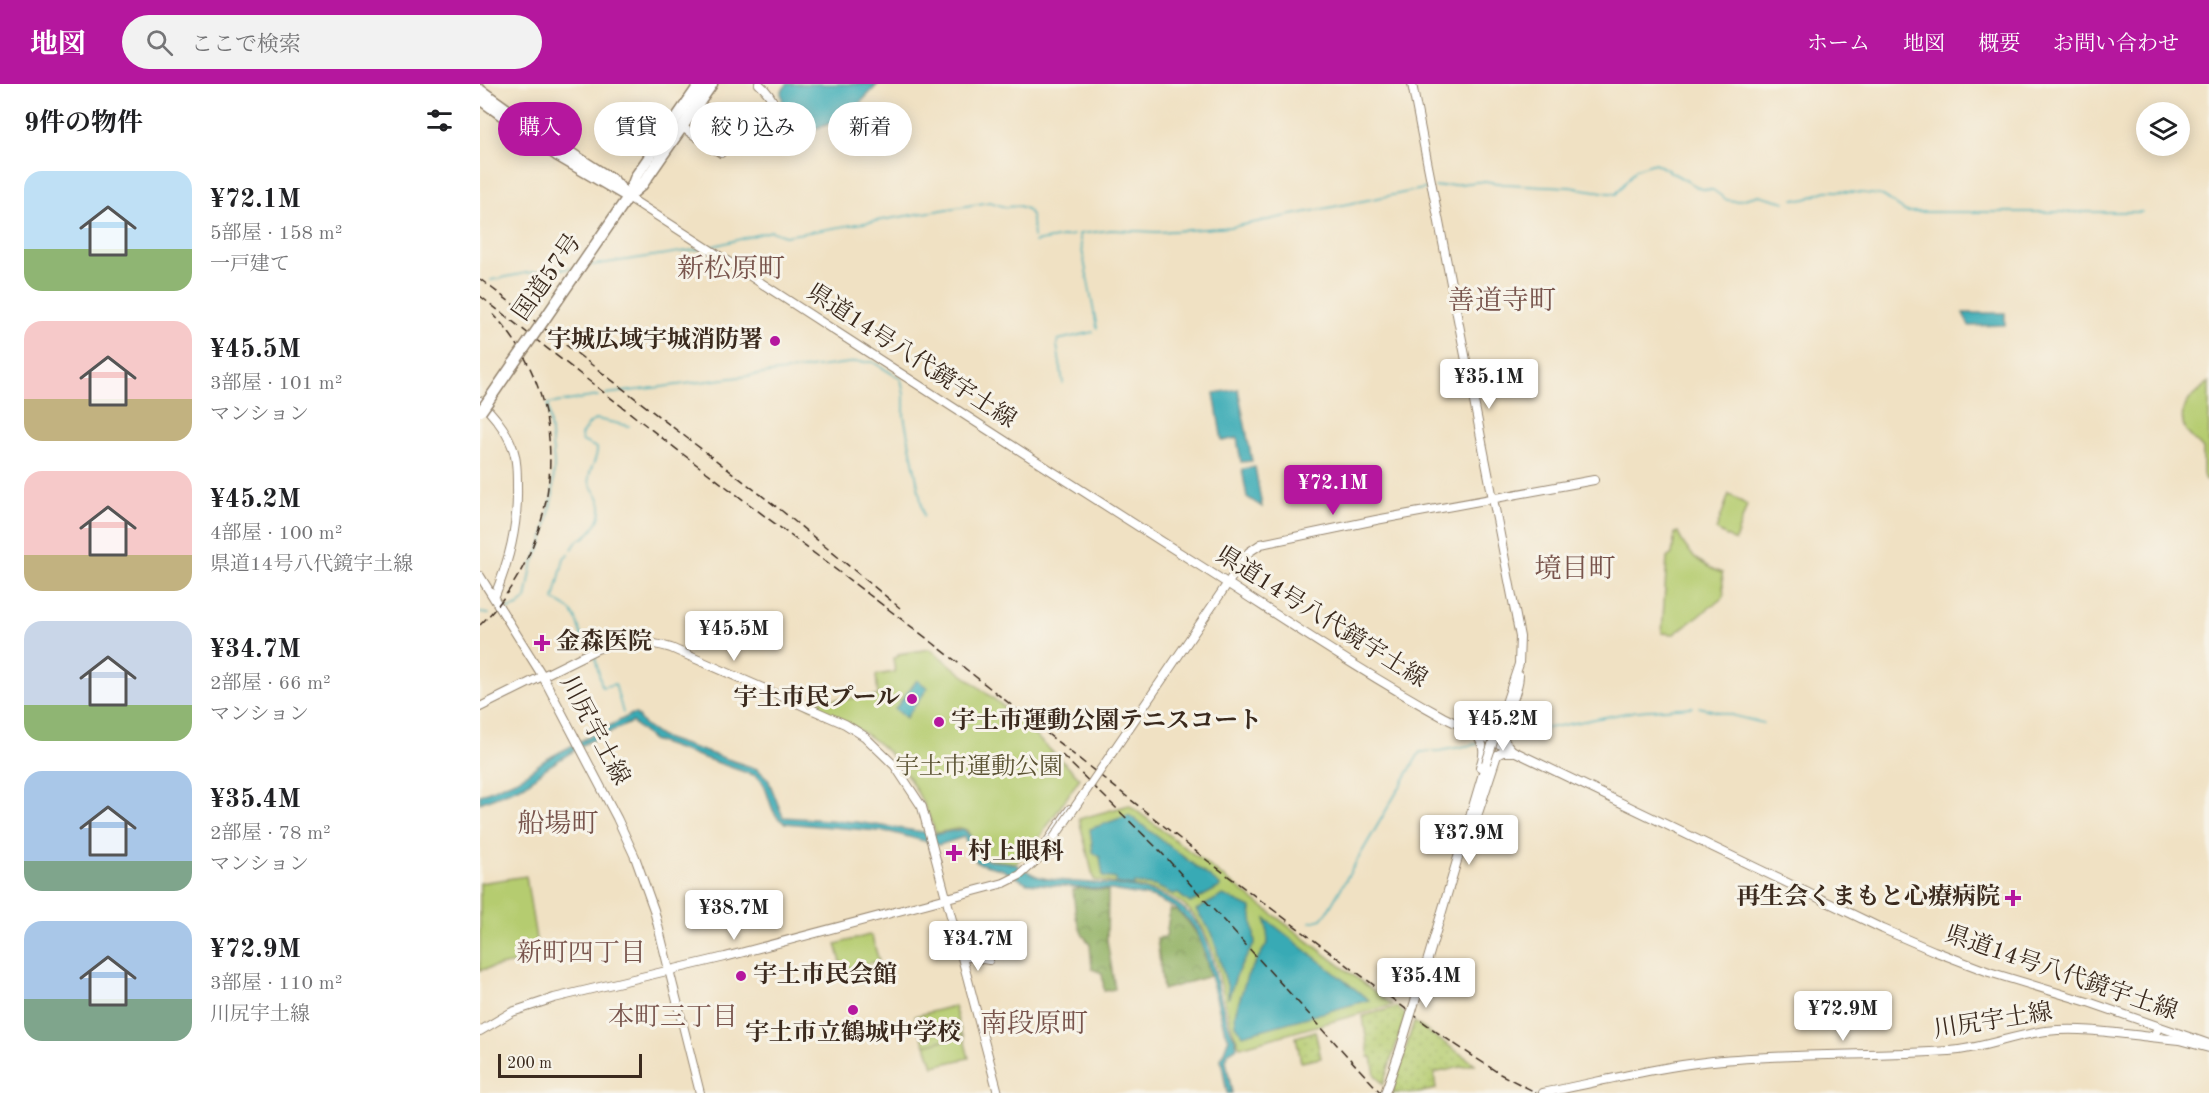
<!DOCTYPE html>
<html lang="ja">
<head>
<meta charset="utf-8">
<style>
	body { margin:0; font-family:"Old Standard TT","Noto Serif JP",serif; background:#f2f2f2; color:#202124; height:100vh; display:flex; flex-direction:column; font-size:22px; white-space:nowrap }
	* { box-sizing:border-box; margin:0 }
	p { font-size:20px; color:#757577 }
	.icon { flex:none; width:33px; height:33px; fill:none; stroke:currentColor; stroke-width:2; stroke-linecap:round; stroke-linejoin:round }
	.map { position:relative; flex:1; overflow:hidden }
	.details { display:flex; flex-direction:column; background:#fff; width:480px }
	.details>* { flex:none }
	.banner { position:absolute; left:18px; top:18px; width:570px; height:54px; display:flex; gap:12px }
	.buttons { position:absolute; left:1656px; top:18px; display:grid; gap:12px }
	.buttons a { display:grid; place-items:center; width:54px; height:54px; border-radius:50%; background:#fff; box-shadow:0 3px 15px #0003; font-size:30px }
	.scale { position:absolute; left:18px; bottom:15px; width:144px; box-sizing:border-box; padding-left:6px; border:3px solid #3b2a1e; border-top:0; font-size:16px; line-height:21px; white-space:nowrap; color:#3b2a1e; -webkit-text-stroke:4px #f7f3e8; paint-order:stroke }
	.price { position:absolute; translate:-50% -51px; padding:0 14px; border-radius:6px; background:#fff; color:#222; font-size:20px; line-height:39px; filter:drop-shadow(0 2px 3px #0008) }
	.price::after { content:''; position:absolute; left:50%; top:36px; width:18px; height:14px; margin-left:-9px; background:inherit; clip-path:polygon(0 0,100% 0,50% 100%) }
	.price.current { background:#b5179e; color:#fff }
	ul { padding:0; list-style:none }
	li { display:flex; align-items:center; gap:18px; height:150px; padding:0 24px }
	li span { display:grid; place-items:center; flex:none; width:168px; height:120px; border-radius:18px; color:#555 }
	li>.icon { margin-inline-start:auto }
	span .icon { width:72px; height:72px; fill:#fffc; stroke-width:1 }
	li b { font-size:26px }
	h2 { display:flex; justify-content:space-between; align-items:center; height:72px; padding:0 24px; font-size:26px }
	.chip { padding:0 21px; border-radius:27px; background:#fff; box-shadow:0 3px 15px #0003; font-size:21px; line-height:54px }
	.chip.current { background:#b5179e; color:#fff }
	header { display:flex; align-items:center; gap:36px; box-sizing:border-box; height:84px; padding:0 30px; background:#b5179e; color:#fff }
	header strong { font-size:28px }
	nav { display:flex; gap:33px; margin-inline-start:auto; font-size:21px }
	.search { width:420px; height:54px; background:#f2f2f2; display:flex; align-items:center; gap:15px; box-sizing:border-box; padding:0 21px; border-radius:33px; color:#757577; font-size:22px }
	main { display:flex; flex:1; min-height:0 }
	.map>svg:first-child { display:block }
</style>
</head>
<body>
<header>
<strong>地図</strong>
<div class="search"><svg class="icon" aria-label="search" viewBox="0 0 24 24"><circle cx="10" cy="10" r="6"/><path d="M15 15l6 6"/></svg>ここで検索</div>
<nav><a>ホーム</a><a>地図</a><a>概要</a><a>お問い合わせ</a></nav>
</header>
<main>
<section class="details">
<h2>9件の物件<svg class="icon" aria-label="filters" viewBox="0 0 24 24"><path d="M4 7h16M4 17h16"/><circle cx="9" cy="7" r="2"/><circle cx="15" cy="17" r="2"/></svg></h2>
<ul>
<li><span style="background:linear-gradient(#bfe0f5 65%,#8fb573 0)"><svg class="icon" aria-label="home" viewBox="0 0 24 24"><path d="M3 11l9-7 9 7M6 9v11h12V9"/></svg></span><div><b>¥72.1M</b><p>5部屋 · 158 m²</p><p>一戸建て</p></div></li>
<li><span style="background:linear-gradient(#f6c9c9 65%,#c2b280 0)"><svg class="icon" aria-label="home" viewBox="0 0 24 24"><path d="M3 11l9-7 9 7M6 9v11h12V9"/></svg></span><div><b>¥45.5M</b><p>3部屋 · 101 m²</p><p>マンション</p></div></li>
<li><span style="background:linear-gradient(#f6c9c9 70%,#c2b280 0)"><svg class="icon" aria-label="home" viewBox="0 0 24 24"><path d="M3 11l9-7 9 7M6 9v11h12V9"/></svg></span><div><b>¥45.2M</b><p>4部屋 · 100 m²</p><p>県道14号八代鏡宇土線</p></div></li>
<li><span style="background:linear-gradient(#c9d6e8 70%,#8fb573 0)"><svg class="icon" aria-label="home" viewBox="0 0 24 24"><path d="M3 11l9-7 9 7M6 9v11h12V9"/></svg></span><div><b>¥34.7M</b><p>2部屋 · 66 m²</p><p>マンション</p></div></li>
<li><span style="background:linear-gradient(#a9c7e8 75%,#7fa58c 0)"><svg class="icon" aria-label="home" viewBox="0 0 24 24"><path d="M3 11l9-7 9 7M6 9v11h12V9"/></svg></span><div><b>¥35.4M</b><p>2部屋 · 78 m²</p><p>マンション</p></div></li>
<li><span style="background:linear-gradient(#a9c7e8 65%,#7fa58c 0)"><svg class="icon" aria-label="home" viewBox="0 0 24 24"><path d="M3 11l9-7 9 7M6 9v11h12V9"/></svg></span><div><b>¥72.9M</b><p>3部屋 · 110 m²</p><p>川尻宇土線</p></div></li>
</ul>
</section>
<div class="map">
<svg width="1729" height="1009" viewBox="0 0 1729 1009">
	<defs>
		<pattern id="grass-dots" width="8" height="8" patternUnits="userSpaceOnUse" patternTransform="scale(1.5)"><rect width="8" height="8" fill="#b5cc70"/><path d="M2 2h.1M6 6h.1" fill="none" stroke="#9daf61" stroke-width="1.8" stroke-linecap="round"/></pattern>
		<pattern id="forest-crowns" width="20" height="18" patternUnits="userSpaceOnUse" patternTransform="scale(1.5)"><rect width="20" height="18" fill="#90b062"/><path d="M2 6a3 3 0 1 1 6 0M12 15a3 3 0 1 1 6 0" fill="none" stroke="#778f50"/></pattern>
	</defs>
	<rect width="100%" height="100%" fill="#f7f3e8"/>
	<filter id="ink" filterUnits="userSpaceOnUse"><feTurbulence type="fractalNoise" baseFrequency=".0167" numOctaves="2"/><feDisplacementMap in="SourceGraphic" scale="12" xChannelSelector="R" yChannelSelector="G"/><feConvolveMatrix kernelMatrix="1 2 1 2 8 2 1 2 1" color-interpolation-filters="sRGB"/></filter>
	<filter id="wash" filterUnits="userSpaceOnUse"><feTurbulence type="fractalNoise" baseFrequency=".008" numOctaves="4" result="noise"/><feDisplacementMap in="SourceGraphic" scale="24" xChannelSelector="R" yChannelSelector="G"/><feGaussianBlur stdDeviation="1.35" result="paint"/><feColorMatrix in="noise" values="0 0 0 0 0 0 0 0 0 0 0 0 0 0 0 0 0 1.4 0 .05"/><feComposite in="paint" operator="in"/></filter>
	<g filter="url(#wash)">
		<rect width="100%" height="100%" fill="#f0e1c3"/>
		<path fill="url(#grass-dots)" stroke="#787b47" stroke-width="1.5" d="M 916,923 L 926,931 L 903,1000 L 895,991 L 892,973 L 889,973 L 883,932 Z
			M 934,938 L 995,980 L 954,989 L 956,1005 L 938,1009 L 912,1009 Z
			M 835,947 L 841,974 L 821,978 L 816,953 Z"/>
		<path fill="url(#forest-crowns)" stroke="#666d40" stroke-width="1.5" d="M 601,804 L 628,807 L 627,856 L 635,905 L 624,907 L 622,889 L 612,885 L 610,860 L 602,850 L 596,833 L 593,806 Z
			M 690,825 L 694,827 L 696,825 C 720,848 723,860 730,892 L 683,906 L 677,854 L 686,853 Z"/>
		<path fill="#b5cc70" stroke="#787b47" stroke-width="1.5" d="M 1729,298 L 1729,393 L 1727,397 L 1723,391 L 1723,365 C 1718,359 1710,353 1706,347 C 1694,325 1714,310 1729,298 Z
			M 1249,410 L 1267,421 L 1255,457 L 1236,446 Z
			M 1198,448 C 1205,468 1222,482 1242,489 L 1244,513 L 1194,550 L 1182,549 L 1187,474 L 1192,470 L 1195,449 Z
			M 450,565 L 528,626 L 600,694 L 555,760 L 536,779 C 503,775 503,776 487,746 L 481,744 L 456,749 C 426,674 401,651 327,621 L 327,618 L 398,612 L 396,591 L 415,588 L 413,574 L 418,573 L 418,570 Z
			M 649,721 L 912,921 L 760,963 C 756,954 752,946 750,937 C 736,890 736,828 682,809 C 661,801 636,800 614,796 L 599,735 Z
			M 46,792 L 59,874 L 0,886 L 0,799 Z
			M 389,851 L 392,853 L 399,877 L 363,886 L 356,860 Z
			M 474,922 L 482,951 L 445,961 L 435,932 Z
			M 483,951 L 489,974 L 453,982 L 446,961 Z"/>
		<path fill="#39aab5" stroke="#3a6a6a" stroke-width="1.5" d="M 307,0 L 398,0 C 371,30 358,42 318,48 C 303,42 304,22 301,8 Z
			M 1483,229 L 1525,229 L 1525,241 L 1489,242 Z
			M 758,305 L 772,377 L 761,378 L 757,354 L 742,357 L 734,309 Z
			M 775,383 L 782,423 L 767,413 L 762,385 Z
			M 437,596 L 448,604 L 426,634 L 415,625 Z
			M 152,630 L 156,630 L 165,642 L 181,653 L 277,685 L 288,695 L 303,733 L 376,738 L 457,750 L 483,745 C 495,752 493,771 507,776 C 516,779 526,777 534,780 C 545,784 551,792 563,794 C 614,804 686,791 719,842 C 731,861 734,886 739,907 C 742,920 746,935 751,947 C 754,953 757,956 757,963 L 748,969 L 746,976 L 752,1009 L 747,1009 L 741,975 L 749,954 L 745,948 L 724,866 L 717,848 L 709,837 L 695,824 L 672,813 L 632,806 L 547,799 L 521,785 L 497,779 L 484,753 L 459,761 L 410,748 L 305,739 C 286,730 292,703 276,692 L 172,656 L 152,638 L 106,659 L 66,684 L 45,701 L 0,719 L 0,711 L 42,693 L 65,676 Z
			M 649,731 L 740,801 L 740,803 L 710,819 L 697,809 L 693,810 L 675,802 L 654,799 L 653,802 L 636,799 L 636,795 L 623,793 L 620,773 L 613,768 L 610,745 Z
			M 743,811 L 771,824 L 775,859 L 758,887 L 748,915 L 748,905 L 732,849 L 716,826 Z
			M 786,835 L 889,916 L 763,951 L 756,941 L 755,930 L 767,892 L 788,858 Z"/>
		<g fill="none" stroke-linecap="round" stroke-linejoin="round">
			<path stroke="#39aab5" stroke-width="1.5" d="M 955,103 L 1005,97 L 1024,100 L 1089,103 L 1136,110 L 1156,85 L 1175,79 L 1221,105 L 1233,106 L 1247,116 L 1256,117 L 1279,111 L 1305,118
				M 1314,115 C 1328,118 1334,110 1346,107 C 1350,106 1398,110 1403,112 C 1411,116 1418,124 1427,128 L 1662,128
				M 554,158 L 593,151
				M 230,163 L 291,147 L 305,152 L 510,118 L 525,123 L 539,122 L 547,125 L 552,133 L 553,153
				M 106,182 L 220,165
				M 11,196 L 46,189 L 92,184
				M 617,244 L 599,150 L 631,146 L 678,148 L 752,143 L 948,104
				M 583,299 L 577,261 L 578,256 L 613,248
				M 126,310 L 377,278 L 393,278 L 421,295 L 424,311 L 424,332 L 444,432
				M 92,465 L 98,456 C 111,453 125,431 120,418 C 118,411 110,404 109,396 C 108,385 118,377 117,364 L 102,357 L 101,351 L 110,339 L 116,335 L 149,342
				M 89,469 L 84,474 L 74,516 C 79,519 87,522 91,527 C 100,537 99,553 107,564
				M 25,526 L 38,522 L 46,515 L 52,482 L 63,457 L 73,410 L 74,379 L 68,320 L 118,312
				M 0,529 L 9,530
				M 115,573 L 122,603 L 135,600 L 143,629
				M 1219,623 L 1283,639
				M 1032,651 L 1156,627 L 1213,623
				M 830,838 L 842,835 L 846,830 L 940,668 L 959,667 L 997,660"/>
		</g>
	</g>
	<g filter="url(#ink)">
		<g fill="none" stroke-linecap="round" stroke-linejoin="round">
			<defs>
				<path id="secondary" d="M 279,0 C 298,16 300,37 305,60
					M 932,0 L 1040,553 L 1039,580 L 1016,649
					M 202,43 L 241,69
					M 0,317 C 13,331 25,344 32,362 C 37,374 37,389 37,403 C 38,443 29,477 14,514
					M 0,492 L 62,591 L 137,734 L 155,773 L 174,826 L 220,1009
					M 677,603 L 769,468 L 781,460 L 896,436 L 1114,396
					M 0,623 L 117,565 C 142,556 166,556 191,564 L 365,640 L 384,652 L 415,682 L 442,723 L 518,1009
					M 995,649 C 1005,661 1005,669 1000,683
					M 1031,665 L 1025,658 C 1020,636 1038,614 1039,592
					M 980,765 L 988,760 L 1017,671 L 1023,668 L 1033,668
					M 561,767 L 590,725
					M 482,873 L 492,873 L 509,876
					M 947,878 L 1006,679
					M 0,947 L 32,928 L 74,914 L 245,873 L 524,799
					M 1670,953 L 1699,956 L 1729,964
					M 905,1009 L 920,966
					M 1063,1009 C 1119,998 1176,983 1233,977 C 1311,969 1390,972 1469,967 C 1502,965 1533,951 1566,947 C 1600,943 1636,949 1670,953 L 1675,950 L 1678,944"/>
				<path id="primary" d="M 148,113 C 336,234 523,357 711,476 C 795,529 876,585 963,633 L 1403,845 L 1454,867 L 1509,888 L 1611,919 L 1729,960"/>
				<path id="highway" d="M 0,6 L 64,52 L 134,97 L 148,113
					M 1,16 L 78,72 L 143,110
					M 148,113 L 156,92 L 220,0
					M 64,236 L 148,113 L 162,101 L 232,0
					M 8,317 L 34,279"/>
			</defs>
			<use href="#secondary" stroke="#968670" stroke-width="10"/>
			<use href="#primary" stroke="#968670" stroke-width="10"/>
			<use href="#highway" stroke="#968670" stroke-width="13"/>
			<use href="#secondary" stroke="#fff" stroke-width="8"/>
			<use href="#primary" stroke="#fff" stroke-width="8"/>
			<use href="#highway" stroke="#fff" stroke-width="10"/>
			<path stroke="#3b2a1e" stroke-width="1.5" stroke-dasharray="9 4.5" stroke-linecap="butt" d="M 0,195 L 302,427 L 420,524
				M 0,212 L 204,371 L 453,559 L 728,777 L 958,949 L 1020,990 L 1057,1009
				M 0,541 C 84,458 97,318 13,230
				M 582,671 L 680,767 L 901,1009"/>
			<defs>
				<path id="secondary-bridge" d="M 1006,679 L 1016,649
					M 524,799 L 540,791 L 563,770 L 677,603
					M 920,966 L 947,878"/>
				<path id="highway-bridge" d="M 34,279 L 64,236
					M 1,327 L 8,317"/>
			</defs>
			<use href="#secondary-bridge" stroke="#968670" stroke-width="10" stroke-linecap="butt"/>
			<use href="#highway-bridge" stroke="#968670" stroke-width="13" stroke-linecap="butt"/>
			<use href="#secondary-bridge" stroke="#fff" stroke-width="8"/>
			<use href="#highway-bridge" stroke="#fff" stroke-width="10"/>
		</g>
	</g>
	<g fill="#b5179e" stroke="#f7f3e8" stroke-width="2">
		<circle cx="295" cy="257" r="6"/>
		<path d="M59 550h6v6h6v6h-6v6h-6v-6h-6v-6h6z"/>
		<circle cx="432" cy="615" r="6"/>
		<circle cx="459" cy="638" r="6"/>
		<path d="M471 760h6v6h6v6h-6v6h-6v-6h-6v-6h6z"/>
		<path d="M1530 805h6v6h6v6h-6v6h-6v-6h-6v-6h6z"/>
		<circle cx="261" cy="892" r="6"/>
		<circle cx="373" cy="926" r="6"/>
	</g>
	<g text-anchor="middle" dominant-baseline="central" stroke-width="6" stroke-linejoin="round" paint-order="stroke">
		<g font-size="24" fill="#3b2a1e" stroke="#f7f3e8">
			<text transform="translate(68 194) rotate(-55)">国道57号</text>
			<text transform="translate(431 273) rotate(33)">県道14号八代鏡宇土線</text>
			<text transform="translate(841 534) rotate(32)">県道14号八代鏡宇土線</text>
			<text transform="translate(114 647) rotate(62)">川尻宇土線</text>
			<text transform="translate(1581 890) rotate(19)">県道14号八代鏡宇土線</text>
			<text transform="translate(1513 938) rotate(-9)">川尻宇土線</text>
		</g>
		<g font-size="24" font-weight="bold" fill="#3b2a1e" stroke="#f7f3e8" text-anchor="start">
			<text x="283" y="257" text-anchor="end">宇城広域宇城消防署</text>
			<text x="76" y="559">金森医院</text>
			<text x="420" y="615" text-anchor="end">宇土市民プール</text>
			<text x="471" y="638">宇土市運動公園テニスコート</text>
			<text x="488" y="769">村上眼科</text>
			<text x="1520" y="814" text-anchor="end">再生会くまもと心療病院</text>
			<text x="273" y="892">宇土市民会館</text>
			<text x="373" y="950" text-anchor="middle">宇土市立鶴城中学校</text>
		</g>
		<g font-size="24" fill="#5a5232" stroke="#f7f3e8">
			<text x="499" y="684">宇土市運動公園</text>
		</g>
		<g font-size="26" fill="#78544c" stroke="#f7f3e8">
			<text x="101" y="870">新町四丁目</text>
			<text x="193" y="934">本町三丁目</text>
		</g>
		<g font-size="27" fill="#78544c" stroke="#f7f3e8">
			<text x="251" y="185">新松原町</text>
			<text x="1022" y="217">善道寺町</text>
			<text x="1095" y="485">境目町</text>
			<text x="78" y="740">船場町</text>
			<text x="554" y="940">南段原町</text>
		</g>
	</g>
</svg>
<div class="buttons">
<a><svg class="icon" aria-label="layers" viewBox="0 0 24 24"><path d="M12 4l9 5-9 5-9-5zM3 14l9 5 9-5"/></svg></a>
</div>
<div class="scale">200 m</div>
<b class="price" style="left:1009px;top:326px">¥35.1M</b>
<b class="price current" style="left:853px;top:432px">¥72.1M</b>
<b class="price" style="left:254px;top:578px">¥45.5M</b>
<b class="price" style="left:1023px;top:668px">¥45.2M</b>
<b class="price" style="left:989px;top:782px">¥37.9M</b>
<b class="price" style="left:254px;top:857px">¥38.7M</b>
<b class="price" style="left:498px;top:888px">¥34.7M</b>
<b class="price" style="left:946px;top:925px">¥35.4M</b>
<b class="price" style="left:1363px;top:958px">¥72.9M</b>
<div class="banner">
<a class="chip current">購入</a>
<a class="chip">賃貸</a>
<a class="chip">絞り込み</a>
<a class="chip">新着</a>
</div>
</div>
</main>
</body>
</html>
